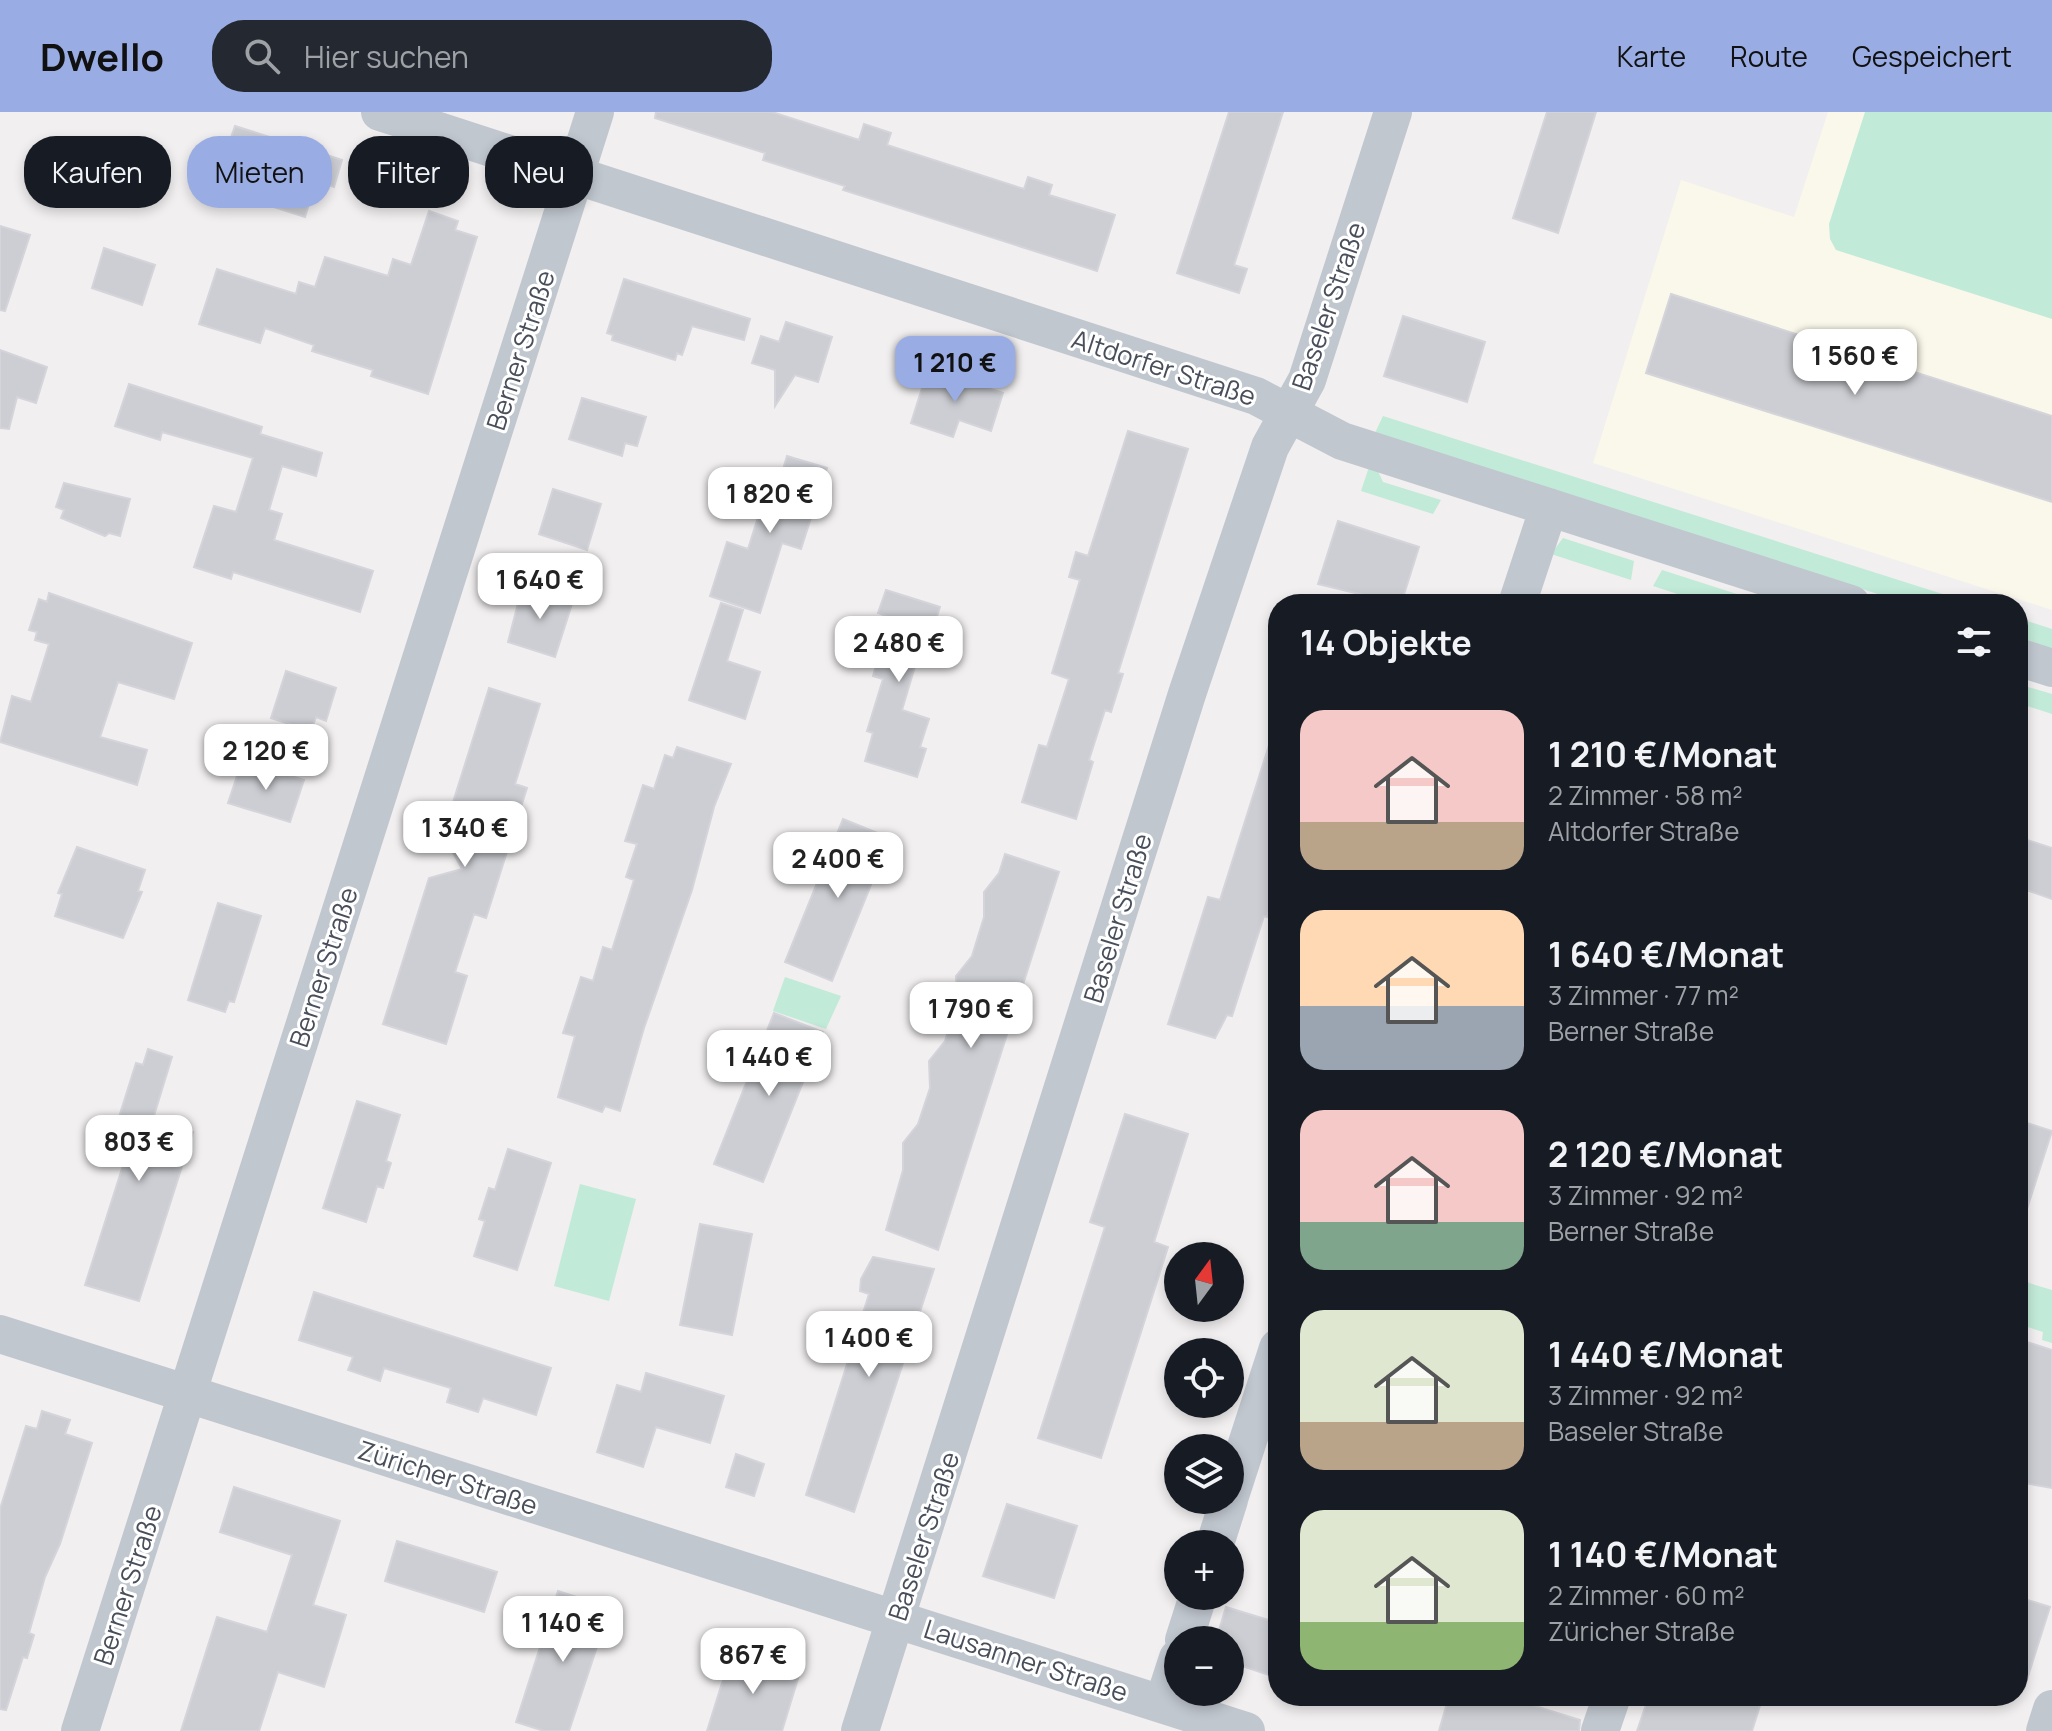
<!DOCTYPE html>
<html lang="de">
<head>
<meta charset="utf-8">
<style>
	body { margin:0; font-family:Manrope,sans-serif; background:#242831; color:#f1f3f6; height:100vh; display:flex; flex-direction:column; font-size:30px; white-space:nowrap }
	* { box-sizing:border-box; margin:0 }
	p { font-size:26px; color:#9ea1a6 }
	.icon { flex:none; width:44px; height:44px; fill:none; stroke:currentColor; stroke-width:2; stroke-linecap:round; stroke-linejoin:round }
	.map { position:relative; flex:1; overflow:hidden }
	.panel { position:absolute; left:1268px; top:482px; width:760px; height:1112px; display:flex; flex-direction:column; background:#171b24; border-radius:32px; box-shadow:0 4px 12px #0003 }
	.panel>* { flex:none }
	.banner { position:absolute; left:24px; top:24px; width:760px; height:72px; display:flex; gap:16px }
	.needle { width:52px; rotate:15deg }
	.buttons { position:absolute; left:1164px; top:1130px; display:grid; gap:16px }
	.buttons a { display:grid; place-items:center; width:80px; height:80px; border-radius:50%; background:#171b24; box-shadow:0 4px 12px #0003; font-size:40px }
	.price { position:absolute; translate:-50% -68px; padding:0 18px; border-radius:16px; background:#fff; color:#222; font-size:26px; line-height:52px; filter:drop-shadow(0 2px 4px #0008) }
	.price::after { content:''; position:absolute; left:50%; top:48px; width:24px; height:18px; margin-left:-12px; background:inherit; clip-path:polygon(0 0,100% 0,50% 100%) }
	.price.on { background:#99ade4; color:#111 }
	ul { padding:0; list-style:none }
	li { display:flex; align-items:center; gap:24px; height:200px; padding:0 32px }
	li span { display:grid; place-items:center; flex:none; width:224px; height:160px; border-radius:24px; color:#555 }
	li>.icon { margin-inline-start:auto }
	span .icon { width:96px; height:96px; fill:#fffc; stroke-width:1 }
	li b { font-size:34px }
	h2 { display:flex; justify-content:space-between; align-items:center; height:96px; padding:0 32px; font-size:34px }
	.chip { padding:0 28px; border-radius:32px; background:#171b24; box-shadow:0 4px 12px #0003; font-size:28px; line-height:72px }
	.chip.on { background:#99ade4; color:#111 }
	header { display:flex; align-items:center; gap:48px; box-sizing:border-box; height:112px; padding:0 40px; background:#99ade4; color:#111 }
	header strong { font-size:38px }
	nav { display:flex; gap:44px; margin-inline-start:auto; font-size:28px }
	.search { width:560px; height:72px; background:#242831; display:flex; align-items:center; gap:20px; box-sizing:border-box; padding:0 28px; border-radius:32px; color:#9ea1a6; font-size:30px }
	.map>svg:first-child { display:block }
</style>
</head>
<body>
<header>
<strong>Dwello</strong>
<div class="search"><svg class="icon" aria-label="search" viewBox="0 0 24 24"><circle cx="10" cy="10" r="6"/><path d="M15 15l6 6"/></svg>Hier suchen</div>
<nav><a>Karte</a><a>Route</a><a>Gespeichert</a></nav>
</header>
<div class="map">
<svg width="2052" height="1619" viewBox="0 0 2052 1619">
	<rect width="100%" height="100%" fill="#f1efef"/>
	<path fill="#faf8ea" d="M 1828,0 L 2052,0 L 2052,498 L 1593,351 L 1681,68 L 1794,105 Z"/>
	<path fill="#c2ead8" d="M 1865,0 L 2052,0 L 2052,207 L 1836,138 L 1830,127 L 1829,112 Z
		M 1383,304 L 1974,492 L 1909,492 L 1375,321 Z
		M 1369,355 L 1377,357 L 1383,370 L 1441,388 L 1433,402 L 1361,379 Z
		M 1563,426 L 1634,449 L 1631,468 L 1551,442 Z
		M 1662,458 L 1768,492 L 1708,492 L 1653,474 Z
		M 2018,506 L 2052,517 L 2052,538 L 2018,527 Z
		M 2018,572 L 2052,582 L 2052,602 L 2018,591 Z
		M 785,865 L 841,884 L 826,917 L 773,899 Z
		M 580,1072 L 636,1087 L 609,1189 L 554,1174 Z
		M 2018,1155 L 2029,1171 L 2052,1178 L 2052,1231 L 2042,1228 L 2043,1220 L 2018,1212 Z"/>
	<path fill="#ccced3" stroke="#d4d4da" stroke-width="2" d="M 656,0 L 772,0 L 859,28 L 864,12 L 891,21 L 887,33 L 1024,77 L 1028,65 L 1052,73 L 1049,83 L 1115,103 L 1097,159 L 843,78 L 845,74 L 763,48 L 765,41 L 655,6 Z
		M 1229,0 L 1283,0 L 1234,153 L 1247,157 L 1239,181 L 1177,161 Z
		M 1547,0 L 1596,0 L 1558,121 L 1513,106 Z
		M 235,14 L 342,48 L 334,75 L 316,69 L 305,105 L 249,87 L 251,81 L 234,76 L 243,46 L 226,40 Z
		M 429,99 L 458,109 L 455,118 L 477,125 L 428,282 L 371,264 L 373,258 L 312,239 L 314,233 L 265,216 L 260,231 L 199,212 L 217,157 L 296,182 L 299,170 L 315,175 L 325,145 L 388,164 L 393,147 L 411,153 Z
		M 0,114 L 30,123 L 5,199 L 0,198 Z
		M 104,136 L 155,153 L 142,193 L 92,176 Z
		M 624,167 L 750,207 L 744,228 L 692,214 L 682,243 L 677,241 L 675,248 L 612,228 L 613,223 L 607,221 Z
		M 1671,182 L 2052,304 L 2052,390 L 1646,261 Z
		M 1403,204 L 1485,230 L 1467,290 L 1384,264 Z
		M 786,210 L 832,225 L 818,270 L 795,263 L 775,294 L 775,258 L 752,251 L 761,224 L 779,230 Z
		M 0,238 L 47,255 L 36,291 L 17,285 L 9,317 L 0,316 Z
		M 928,257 L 1003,281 L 991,319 L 959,308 L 953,325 L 911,311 Z
		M 129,272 L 262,315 L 260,322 L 322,341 L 316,364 L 282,354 L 269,398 L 282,402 L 274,428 L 373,459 L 360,500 L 233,460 L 231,467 L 194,455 L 214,394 L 236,400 L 253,346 L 162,320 L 160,328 L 115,314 Z
		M 582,286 L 646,305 L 637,334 L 625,331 L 622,344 L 569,327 Z
		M 1128,319 L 1188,337 L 1118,561 L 1123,562 L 1111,600 L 1105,598 L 1089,648 L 1093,650 L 1076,707 L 1022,690 L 1039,633 L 1047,635 L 1069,567 L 1052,561 L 1080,468 L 1069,465 L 1076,440 L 1088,444 Z
		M 787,344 L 827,356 L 801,437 L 782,431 L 760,501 L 710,484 L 727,430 L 748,437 L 772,361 L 781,364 Z
		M 64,371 L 130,387 L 120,424 L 109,421 L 105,424 L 61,406 L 64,398 L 56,395 Z
		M 553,377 L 601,392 L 587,438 L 539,422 Z
		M 1338,409 L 1419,435 L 1401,492 L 1318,472 Z
		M 523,472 L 573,489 L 555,545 L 508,530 Z
		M 886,478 L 940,495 L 930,526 L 924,524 L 902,598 L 929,607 L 920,635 L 926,637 L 917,665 L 865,649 L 873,621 L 867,619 L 883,567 L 873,564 L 877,550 L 872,548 L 886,504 L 878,501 Z
		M 49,481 L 192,531 L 174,587 L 118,570 L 100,625 L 147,638 L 137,673 L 0,630 L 12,584 L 31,590 L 49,532 L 35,528 L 37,520 L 29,518 L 39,487 L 47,490 Z
		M 721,491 L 743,498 L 727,549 L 760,560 L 745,607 L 689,588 Z
		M 286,559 L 336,576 L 326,609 L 316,605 L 311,619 L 271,606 Z
		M 489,576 L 540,592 L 515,672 L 527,676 L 512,724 L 486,806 L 474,802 L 455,860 L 467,864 L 446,932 L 383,912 L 429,766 L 462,757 L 443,722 Z
		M 1271,627 L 1278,628 L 1278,794 L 1271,792 L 1267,805 L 1264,804 L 1232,904 L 1227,903 L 1215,926 L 1168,912 L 1208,785 L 1220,788 Z
		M 677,635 L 731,652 L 714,695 L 692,778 L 644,916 L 620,999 L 605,994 L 602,1000 L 558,985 L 575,924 L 563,921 L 581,865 L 593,869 L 603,835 L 612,838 L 634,768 L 626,765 L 637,732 L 625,729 L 643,673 L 654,677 L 665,643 L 673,646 Z
		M 242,649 L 304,668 L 290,710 L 228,691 Z
		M 843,707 L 890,726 L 832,869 L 785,850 Z
		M 2018,725 L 2052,736 L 2052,787 L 2018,775 Z
		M 77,735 L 145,758 L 138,779 L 142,780 L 123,826 L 55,804 L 62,782 L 58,781 Z
		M 1005,742 L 1059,760 L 938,1138 L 886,1118 L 903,1058 L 903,1031 L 918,1012 L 930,976 L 929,949 L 945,929 L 957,891 L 956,864 L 972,844 L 984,805 L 984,780 L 999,761 Z
		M 218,791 L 261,804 L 234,890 L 229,889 L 225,900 L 188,888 Z
		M 774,901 L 823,920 L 763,1070 L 714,1052 Z
		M 148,937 L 172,945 L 153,1007 L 193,1020 L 139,1189 L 85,1173 L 125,1047 L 114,1044 L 96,1026 L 114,1021 L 136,951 L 143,953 Z
		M 357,989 L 400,1003 L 386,1049 L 391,1051 L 383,1076 L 377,1074 L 366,1110 L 323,1096 Z
		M 1125,1002 L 1188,1022 L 1154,1130 L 1168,1135 L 1101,1346 L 1038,1326 L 1105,1115 L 1090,1110 Z
		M 2018,1008 L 2052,1019 L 2024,1106 L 2018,1105 Z
		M 508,1037 L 551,1051 L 517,1158 L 474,1144 L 485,1109 L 479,1107 L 489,1076 L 495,1078 Z
		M 700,1112 L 752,1122 L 732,1223 L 680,1213 Z
		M 873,1145 L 934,1157 L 854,1400 L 806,1383 L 869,1182 L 860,1179 L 861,1167 Z
		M 314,1180 L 551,1256 L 536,1303 L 483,1286 L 478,1300 L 447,1290 L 451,1276 L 384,1256 L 380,1269 L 348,1258 L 353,1245 L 299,1228 Z
		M 2018,1227 L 2052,1238 L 2052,1376 L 2018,1370 Z
		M 646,1261 L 724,1284 L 710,1331 L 656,1315 L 643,1355 L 597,1340 L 617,1273 L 641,1280 Z
		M 42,1299 L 70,1308 L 65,1322 L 92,1331 L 60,1432 L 45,1465 L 29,1521 L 34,1523 L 27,1546 L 23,1545 L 6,1598 L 0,1597 L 0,1397 L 26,1314 L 37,1317 Z
		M 736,1342 L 764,1352 L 754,1384 L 726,1375 Z
		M 234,1375 L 340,1409 L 313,1493 L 346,1503 L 324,1575 L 278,1560 L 259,1619 L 181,1619 L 217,1505 L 267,1520 L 292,1443 L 220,1420 Z
		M 1007,1392 L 1077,1414 L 1054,1486 L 983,1464 Z
		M 397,1429 L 497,1460 L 484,1500 L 385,1469 Z
		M 558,1479 L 610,1496 L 569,1619 L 544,1619 L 516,1610 Z
		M 2018,1485 L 2050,1495 L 2024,1577 L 2018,1576 Z
		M 1226,1495 L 1278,1511 L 1278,1566 L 1230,1550 L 1230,1528 L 1216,1528 Z
		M 732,1539 L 800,1560 L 782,1619 L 707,1619 Z
		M 1449,1584 L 1503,1584 L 1580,1608 L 1579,1619 L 1439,1619 Z
		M 1649,1584 L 1763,1584 L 1752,1619 L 1637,1619 Z"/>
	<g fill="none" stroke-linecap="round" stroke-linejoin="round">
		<path stroke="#c1c7cf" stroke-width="38" d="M 380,0 L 1256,284 L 1342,329 L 1851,492
			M 1517,492 L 1549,395
			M 2018,545 L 2052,556
			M 0,1222 L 1246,1619
			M 1230,1384 L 1278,1236
			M 1215,1432 L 1229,1388
			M 1184,1528 L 1198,1484
			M 1163,1592 L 1178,1546
			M 80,1619 L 595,0
			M 860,1619 L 1187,582 L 1270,335 L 1307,268 L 1393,0
			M 1600,1619 L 1612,1584
			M 2045,1619 L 2052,1597"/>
	</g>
	<g text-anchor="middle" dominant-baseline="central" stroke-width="6" stroke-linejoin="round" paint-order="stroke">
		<g font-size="26" fill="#494f5a" stroke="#fff">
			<text transform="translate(1328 194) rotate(-71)">Baseler Straße</text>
			<text transform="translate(520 238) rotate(-72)">Berner Straße</text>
			<text transform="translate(1164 255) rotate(18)">Altdorfer Straße</text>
			<text transform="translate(1117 806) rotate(-73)">Baseler Straße</text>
			<text transform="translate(323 855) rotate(-72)">Berner Straße</text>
			<text transform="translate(448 1365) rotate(18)">Züricher Straße</text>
			<text transform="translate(923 1424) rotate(-72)">Baseler Straße</text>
			<text transform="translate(127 1473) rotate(-72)">Berner Straße</text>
			<text transform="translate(1026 1548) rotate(18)">Lausanner Straße</text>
		</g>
	</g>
</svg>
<div class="buttons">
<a><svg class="needle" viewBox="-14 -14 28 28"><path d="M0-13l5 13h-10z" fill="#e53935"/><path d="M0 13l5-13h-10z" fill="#9ea1a6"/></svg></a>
<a><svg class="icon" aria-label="locate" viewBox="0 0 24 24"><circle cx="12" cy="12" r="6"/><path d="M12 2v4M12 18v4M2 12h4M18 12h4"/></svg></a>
<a><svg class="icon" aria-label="layers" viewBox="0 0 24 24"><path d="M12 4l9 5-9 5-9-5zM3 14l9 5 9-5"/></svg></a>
<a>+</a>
<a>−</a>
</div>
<b class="price" style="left:1855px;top:285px">1 560 €</b>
<b class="price on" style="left:955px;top:292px">1 210 €</b>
<b class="price" style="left:770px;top:423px">1 820 €</b>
<b class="price" style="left:540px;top:509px">1 640 €</b>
<b class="price" style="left:899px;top:572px">2 480 €</b>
<b class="price" style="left:266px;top:680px">2 120 €</b>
<b class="price" style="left:465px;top:757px">1 340 €</b>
<b class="price" style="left:838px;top:788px">2 400 €</b>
<b class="price" style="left:971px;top:938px">1 790 €</b>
<b class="price" style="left:769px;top:986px">1 440 €</b>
<b class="price" style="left:139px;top:1071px">803 €</b>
<b class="price" style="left:869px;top:1267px">1 400 €</b>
<b class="price" style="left:563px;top:1552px">1 140 €</b>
<b class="price" style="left:753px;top:1584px">867 €</b>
<div class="banner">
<a class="chip">Kaufen</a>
<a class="chip on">Mieten</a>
<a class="chip">Filter</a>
<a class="chip">Neu</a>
</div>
<section class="panel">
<h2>14 Objekte<svg class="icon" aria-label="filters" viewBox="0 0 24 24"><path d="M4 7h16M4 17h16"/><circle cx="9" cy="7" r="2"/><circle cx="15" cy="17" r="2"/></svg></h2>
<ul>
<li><span style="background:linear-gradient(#f6c9c9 70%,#b9a48a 0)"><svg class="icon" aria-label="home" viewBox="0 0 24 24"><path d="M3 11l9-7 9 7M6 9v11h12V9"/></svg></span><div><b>1 210 €/Monat</b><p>2 Zimmer · 58 m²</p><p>Altdorfer Straße</p></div></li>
<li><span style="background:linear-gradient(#ffd9b3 60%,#9aa5b1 0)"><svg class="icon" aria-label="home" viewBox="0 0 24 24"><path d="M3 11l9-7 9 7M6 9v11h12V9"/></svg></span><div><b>1 640 €/Monat</b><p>3 Zimmer · 77 m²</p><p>Berner Straße</p></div></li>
<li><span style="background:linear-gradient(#f6c9c9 70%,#7fa58c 0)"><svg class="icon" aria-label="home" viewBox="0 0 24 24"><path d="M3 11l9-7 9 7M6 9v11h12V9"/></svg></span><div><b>2 120 €/Monat</b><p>3 Zimmer · 92 m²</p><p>Berner Straße</p></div></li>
<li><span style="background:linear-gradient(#dfe7d0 70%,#b9a48a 0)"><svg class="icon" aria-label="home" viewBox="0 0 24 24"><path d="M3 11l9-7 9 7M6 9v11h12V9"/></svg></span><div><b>1 440 €/Monat</b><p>3 Zimmer · 92 m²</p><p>Baseler Straße</p></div></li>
<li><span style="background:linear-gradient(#dfe7d0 70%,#8fb573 0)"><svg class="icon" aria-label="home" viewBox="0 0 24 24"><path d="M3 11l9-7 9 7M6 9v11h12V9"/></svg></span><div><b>1 140 €/Monat</b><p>2 Zimmer · 60 m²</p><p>Züricher Straße</p></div></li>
</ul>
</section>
</div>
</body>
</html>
